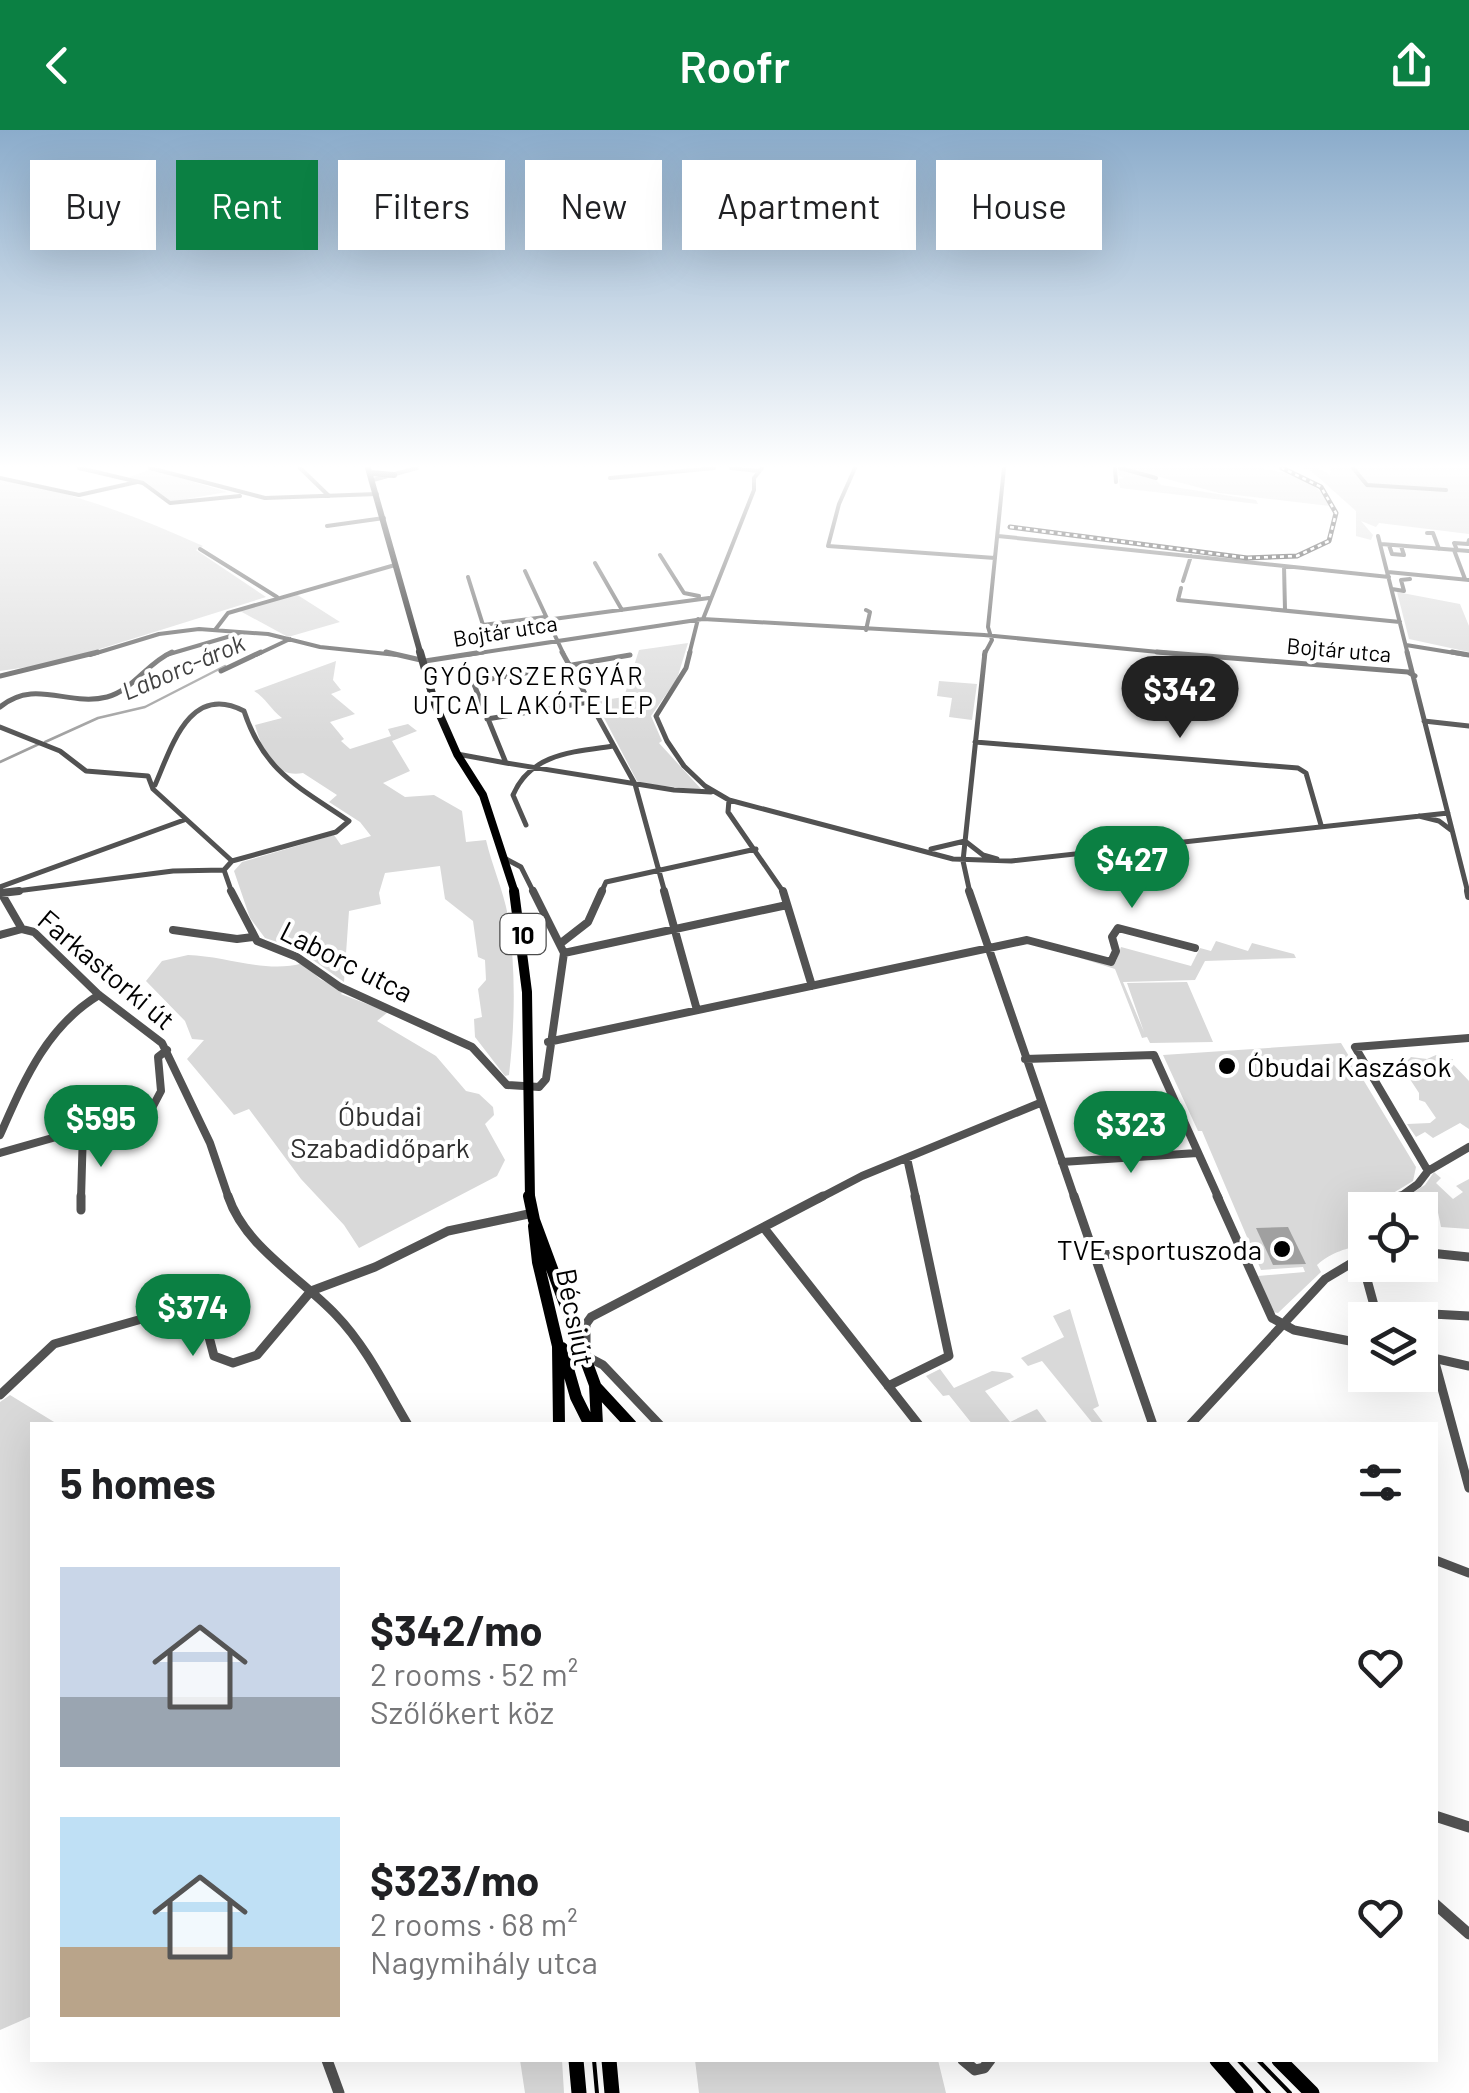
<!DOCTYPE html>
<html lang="en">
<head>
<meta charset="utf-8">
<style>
	body { margin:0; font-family:Barlow,sans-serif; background:#f2f2f2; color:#202124; height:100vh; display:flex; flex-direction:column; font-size:38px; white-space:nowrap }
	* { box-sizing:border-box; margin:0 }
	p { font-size:32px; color:#757577 }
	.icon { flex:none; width:55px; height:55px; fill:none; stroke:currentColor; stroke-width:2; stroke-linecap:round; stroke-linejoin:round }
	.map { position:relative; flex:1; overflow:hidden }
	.sheet { position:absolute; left:30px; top:1292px; width:1408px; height:640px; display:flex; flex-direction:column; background:#fff; border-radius:0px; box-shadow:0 10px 40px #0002 }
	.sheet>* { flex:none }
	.hud { position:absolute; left:30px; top:30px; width:1410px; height:90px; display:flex; gap:20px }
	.buttons { position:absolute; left:1348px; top:1062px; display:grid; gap:20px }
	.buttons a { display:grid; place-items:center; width:90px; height:90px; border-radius:0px; background:#fff; box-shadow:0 10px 40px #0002; font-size:50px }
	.price { position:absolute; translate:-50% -85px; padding:0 22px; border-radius:35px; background:#0b8043; color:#fff; font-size:32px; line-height:65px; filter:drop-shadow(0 2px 5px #0008) }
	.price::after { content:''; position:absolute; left:50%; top:60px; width:30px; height:22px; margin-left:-15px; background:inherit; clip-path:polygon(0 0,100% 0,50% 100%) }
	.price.on { background:#222; color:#fff }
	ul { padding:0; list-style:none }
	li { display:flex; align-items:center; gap:30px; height:250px; padding:0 30px }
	li span { display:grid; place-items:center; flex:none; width:280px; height:200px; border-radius:0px; color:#555 }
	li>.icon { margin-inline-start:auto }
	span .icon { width:120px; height:120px; fill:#fffc; stroke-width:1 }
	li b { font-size:42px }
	h2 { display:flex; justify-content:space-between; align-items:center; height:120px; padding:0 30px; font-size:42px }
	.chip { padding:0 35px; border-radius:0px; background:#fff; box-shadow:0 10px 40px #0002; font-size:35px; line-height:90px }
	.chip.on { background:#0b8043; color:#fff }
	header { display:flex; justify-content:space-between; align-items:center; height:130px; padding:0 30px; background:#0b8043; color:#fff; font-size:45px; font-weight:600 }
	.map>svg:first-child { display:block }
</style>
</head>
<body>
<header><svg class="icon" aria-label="back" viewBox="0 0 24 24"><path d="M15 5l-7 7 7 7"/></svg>Roofr<svg class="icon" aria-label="share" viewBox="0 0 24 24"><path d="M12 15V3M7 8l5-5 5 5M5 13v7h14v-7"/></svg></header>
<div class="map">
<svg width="1469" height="1963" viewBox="0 0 1469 1963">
	<rect width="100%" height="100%" fill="#fff"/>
	<path fill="#d9d9d9" d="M 1126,338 C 1176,338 1307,320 1330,376 L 1219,363 Z
		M 1298,338 L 1319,338 L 1330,345 L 1331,338 L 1469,338 L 1469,404 L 1379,393 L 1376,397 L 1361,391 L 1373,405 L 1371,410 L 1356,406 L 1356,381 L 1309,339 Z
		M 151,339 L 227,362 L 169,372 L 129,347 Z
		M 1118,339 C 1129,344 1152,343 1161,355 L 1256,370 L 1258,374 L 1120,358 L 1119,349 L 1124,348 L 1119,346 Z
		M 0,348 C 70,362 137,386 203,416 L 196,420 L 266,467 L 55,533 L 0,541 Z
		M 1397,462 L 1460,474 L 1469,496 L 1469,522 L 1409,509 Z
		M 296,464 L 340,492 L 288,507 L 240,481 Z
		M 688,513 L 677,549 L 651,586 L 662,611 L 659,613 L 702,660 L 638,653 L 601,582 L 609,581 L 608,577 L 597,571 L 624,567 L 639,520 Z
		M 336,531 L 333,550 L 341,560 L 331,564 L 355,584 L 330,592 L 344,609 L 341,611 L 350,619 L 391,606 L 388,599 L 408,594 L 417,601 L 392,611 L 410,641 L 383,653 L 405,667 L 434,665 L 462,681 L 466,712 L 486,710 C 492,736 503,759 508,786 C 516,838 515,894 509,945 L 505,946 L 475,907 L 474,889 L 482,887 L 478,859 L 486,850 L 485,830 L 478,827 L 473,791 L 445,769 L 440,736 L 385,743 L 379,763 L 381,774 L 349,781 L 344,852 L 296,818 L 265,808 L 250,788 L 234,741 L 242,732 L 334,705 L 341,715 L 371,706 L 360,692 L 329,672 L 337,665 L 303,643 C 274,649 262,619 255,595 L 282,588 C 270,579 266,568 254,561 Z
		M 939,551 L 977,554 L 972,590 L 949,587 L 952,568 L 937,566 Z
		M 1216,811 L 1248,821 L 1252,813 L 1294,824 L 1296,828 L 1205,831 L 1195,850 L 1123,852 L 1144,902 L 1127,853 L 1187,852 L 1213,912 L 1150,913 L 1147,907 L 1142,908 L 1115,839 L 1080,828 L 1116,831 L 1121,817 L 1191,836 L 1200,818 L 1211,821 Z
		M 188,825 C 226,826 267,844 303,833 L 320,849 L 343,861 L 341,864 L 388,882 L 377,891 L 436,926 L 466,961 L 479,964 L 493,977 L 494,985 L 485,994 L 505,1030 L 497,1046 L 359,1118 L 344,1095 L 301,1049 L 249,979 L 234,985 L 187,929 L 204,910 L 192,909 L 185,891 L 146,851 L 162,831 Z
		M 1341,913 L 1416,1037 L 1413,1051 L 1365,1080 L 1365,1114 C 1346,1119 1333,1121 1317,1135 L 1321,1142 L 1278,1183 L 1273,1182 L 1258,1146 L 1305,1142 L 1303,1137 L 1261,1140 L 1202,1001 L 1198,1001 L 1163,925 Z
		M 1436,925 L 1442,930 L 1453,929 L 1452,933 L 1469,951 L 1469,999 L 1460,993 L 1433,1008 L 1425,1002 L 1416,1007 L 1407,994 L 1430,993 L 1436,988 L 1425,972 L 1419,970 L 1419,963 L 1402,937 L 1374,937 L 1371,933 L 1404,934 L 1411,927 L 1427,929 Z
		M 1434,1042 L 1441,1048 L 1436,1053 L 1453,1069 L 1463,1062 L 1456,1056 L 1469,1049 L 1469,1099 L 1441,1097 L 1436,1073 L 1406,1073 L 1404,1068 L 1425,1055 Z
		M 1070,1179 L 1099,1276 L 1093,1279 L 1105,1295 L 1094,1295 L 1042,1231 L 1028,1236 L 1021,1228 L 1064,1207 L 1053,1186 Z
		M 940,1239 L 954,1258 L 992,1241 L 1010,1243 L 1014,1247 L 985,1261 L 1010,1292 L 1037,1279 L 1049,1295 L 973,1295 L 949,1265 L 943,1266 L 926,1246 Z
		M 10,1265 L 59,1295 L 32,1295 L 32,1886 L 0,1900 L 0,1272 Z
		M 520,1930 L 562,1930 L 564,1963 L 525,1963 Z
		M 695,1930 L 938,1930 L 946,1963 L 699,1963 Z"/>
	<path fill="#a0a0a0" d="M 1288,1097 L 1306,1134 L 1273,1135 L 1256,1098 Z"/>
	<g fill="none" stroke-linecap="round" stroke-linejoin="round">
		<path stroke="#a0a0a0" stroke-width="2.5" d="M 45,612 L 98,588 L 145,577 L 225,536
			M 0,632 L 39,614"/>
		<path stroke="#525252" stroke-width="4" d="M 79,338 L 143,353 L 170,373 L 240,366
			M 150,338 L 265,368 L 377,364
			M 300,338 L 329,366
			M 731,338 L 759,341
			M 855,338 L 839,374 L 828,416 L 995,428
			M 1115,338 L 1116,352
			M 1120,338 L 1156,348
			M 1353,338 L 1367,355 L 1446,360
			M 0,348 L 79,365 L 137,352
			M 610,348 L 714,338
			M 373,350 L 417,338
			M 327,396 L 384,388
			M 1427,403 L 1433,403 L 1439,419
			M 998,406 L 1389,447
			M 1378,406 L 1408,525
			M 1381,414 L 1469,421
			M 1389,415 L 1392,424 L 1404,425 L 1401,416
			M 200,419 L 277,467
			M 1454,420 L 1465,449
			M 1457,420 L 1454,413 L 1468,414 L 1469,410
			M 660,425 L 684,463 L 699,466
			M 595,433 L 622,480
			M 1284,436 L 1285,480
			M 525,441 L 564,525
			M 1388,442 L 1469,450
			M 468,447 L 483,495 L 545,487
			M 1183,451 L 1191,426
			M 1181,458 L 1178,470 L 1400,492
			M 1392,459 L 1404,461 L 1401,450 L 1410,449
			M 866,480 L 870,482 L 866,500
			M 703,489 L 754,360 L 754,348 L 762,338
			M 546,490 L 709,468
			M 215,500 L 228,483 L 395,435
			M 1406,515 L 1467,525
			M 90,525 L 159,504 L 199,499 L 268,504 L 320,517 L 397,525
			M 166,525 L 241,503
			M 256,525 L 290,509
			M 466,525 L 703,489 L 984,505 L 1189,525
			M 689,525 L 698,489
			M 984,525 L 992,510 L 988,497 L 1004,338"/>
		<path stroke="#525252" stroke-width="5" d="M 386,522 L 425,531 L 483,522
			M 562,522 L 635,654 L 665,763
			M 690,522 L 686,538 L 656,586 L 667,611 L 684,636 L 705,656 L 729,670 L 953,729 L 1012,731
			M 1157,522 L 1408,542 L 1415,546
			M 1407,522 L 1468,763
			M 1452,522 L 1469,525
			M 630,525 L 473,552 L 506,633 L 674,660 L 711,662
			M 221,541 L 261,522
			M 0,546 L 98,522
			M 0,577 C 35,548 68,577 107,567 C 133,560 147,533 172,522
			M 487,589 L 589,572
			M 1424,591 L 1469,596
			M 0,597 L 60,621 L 86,641 L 148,646 L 153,659 L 232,731 L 224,740 L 232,763
			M 975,612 L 1298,638 L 1306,643 L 1321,695
			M 457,624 L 506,633
			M 155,655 C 171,619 189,552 244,581 C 264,642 299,657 349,691 L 336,702 L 232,731
			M 729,670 L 728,682 L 784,763
			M 1419,686 L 1439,691 L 1451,700
			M 526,695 L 513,665 C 531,623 573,622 614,616
			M 965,711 L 983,725 L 997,729
			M 931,719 L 965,711
			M 506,729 L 521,737 L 534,763
			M 1011,731 L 1448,683
			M 0,757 L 184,690
			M 1,763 L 173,741 L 224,740
			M 601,763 L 606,752 L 756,719
			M 970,763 L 963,731 L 985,522"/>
		<path stroke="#525252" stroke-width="8" d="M 0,761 L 22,799 L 34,802 L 99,865 L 162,913 L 210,1013 L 229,1069
			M 231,761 L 257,811 L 297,827 L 340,857 L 472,917 L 507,955 L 539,957 L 546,949 L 564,823 L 533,761
			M 664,761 L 697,880
			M 783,761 L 812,856
			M 969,761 L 1075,1069
			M 1468,761 L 1469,766
			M 1,763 L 19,761
			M 173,800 L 237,809 L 253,807
			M 0,805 L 22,799
			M 561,813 L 588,792 L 602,761
			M 564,823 L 787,775
			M 548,912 L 1027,810 L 1111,832 L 1116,821 L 1112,807 L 1118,798 L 1195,818
			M 1025,929 L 1154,925 L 1219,1069
			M 0,1005 C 24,951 46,897 99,865
			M 0,1023 L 151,980 L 161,961 L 158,927 L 167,920
			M 907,1028 L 916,1069
			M 1062,1032 L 1197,1023
			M 1428,1041 L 1355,917 L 1469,908
			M 81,1069 L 83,1000
			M 818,1069 L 862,1046 L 1040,973
			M 1397,1069 L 1418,1054 L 1428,1041 L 1469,1017"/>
		<path stroke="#525252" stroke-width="9" d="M 228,1066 C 245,1117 300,1147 336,1185 C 366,1216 386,1258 408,1295
			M 1074,1066 L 1153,1295
			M 1217,1066 L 1272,1188 L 1294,1200 L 1365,1214
			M 81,1080 L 81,1066
			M 1381,1080 L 1400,1066
			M 764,1098 L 919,1295
			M 1420,1122 L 1469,1127
			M 1096,1125 L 1146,1123
			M 1366,1146 L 1378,1190
			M 1469,1186 L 1432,1184 L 1424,1192 L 1469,1358
			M 1420,1225 L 1469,1236
			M 888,1256 L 949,1226 L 915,1066
			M 0,1265 L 54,1214 L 170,1181 L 203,1184 L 214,1226 L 233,1233 L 257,1225 L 311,1161 L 375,1137 L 448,1101 L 533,1083
			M 660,1295 L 603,1235 L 586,1226 L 586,1194 L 591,1187 L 823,1066
			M 1190,1295 L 1325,1149 L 1365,1125
			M 1435,1430 L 1469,1443"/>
		<path stroke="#525252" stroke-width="11" d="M 1435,1686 L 1469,1697
			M 1435,1774 L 1469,1804
			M 327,1930 L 339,1963
			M 963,1930 L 975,1940 L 984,1938 L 990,1930"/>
		<path stroke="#000" stroke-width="6" d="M 368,338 L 421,525
			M 371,343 L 394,345"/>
		<path stroke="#000" stroke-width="8" d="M 420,522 L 435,574 L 457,624 L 483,665 L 515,763"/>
		<path stroke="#000" stroke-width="10" d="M 514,761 L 527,862 L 530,1069"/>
		<path stroke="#000" stroke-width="12" d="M 529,1066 L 534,1090 L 595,1255 L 597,1295
			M 534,1096 L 538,1132 L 558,1216 L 559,1295
			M 562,1218 L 576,1267 L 590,1295
			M 595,1256 L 631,1295"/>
		<path stroke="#000" stroke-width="15" d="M 576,1930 L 579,1963
			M 609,1930 L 612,1963
			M 1217,1930 L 1246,1963
			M 1279,1930 L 1312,1963"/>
		<path stroke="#000" stroke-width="4" d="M 594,1930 L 597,1963
			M 1238,1930 L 1269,1963
			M 1258,1930 L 1290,1963"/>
		<defs>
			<path id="rail" d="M 1010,397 L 1247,428 L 1297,426 L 1329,411 L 1336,383 L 1321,357 L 1282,338"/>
		</defs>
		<use href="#rail" stroke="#000" stroke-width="5"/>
		<use href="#rail" stroke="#fff" stroke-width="2.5" stroke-dasharray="4" stroke-linecap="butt"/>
	</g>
	<linearGradient id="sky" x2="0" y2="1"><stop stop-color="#8baccb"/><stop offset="0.55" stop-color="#fff"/><stop offset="1" stop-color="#fff" stop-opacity="0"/></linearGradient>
	<rect width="1469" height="612" fill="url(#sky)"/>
	<g fill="#000" stroke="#fff" stroke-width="4">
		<circle cx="1227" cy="936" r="10"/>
		<circle cx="1282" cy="1119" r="10"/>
	</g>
	<g text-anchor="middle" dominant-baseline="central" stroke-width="8" stroke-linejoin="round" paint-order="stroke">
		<g font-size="22" fill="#000" stroke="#fff">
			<text transform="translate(505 500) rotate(-9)">Bojtár utca</text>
			<text transform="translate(1339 519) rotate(5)">Bojtár utca</text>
		</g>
		<g font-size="25" font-style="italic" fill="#414141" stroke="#fff">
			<text transform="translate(183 536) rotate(-23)">Laborc-árok</text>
		</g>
		<g font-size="25" letter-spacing="2.5" fill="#000" stroke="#fff">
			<text x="534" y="545">GYÓGYSZERGYÁR<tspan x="534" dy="29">UTCAI LAKÓTELEP</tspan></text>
		</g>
		<rect fill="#fff" stroke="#4c4c4c" stroke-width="2.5" x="500.5" y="784" width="45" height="40" rx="8"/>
		<g font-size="25" font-weight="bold" fill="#000">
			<text x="523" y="804">10</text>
		</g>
		<g font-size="28" fill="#000" stroke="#fff">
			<text transform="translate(347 831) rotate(27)">Laborc utca</text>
			<text transform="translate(107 839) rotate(40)">Farkastorki út</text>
			<text transform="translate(576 1187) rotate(79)">Bécsi út</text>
		</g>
		<g font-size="28" fill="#000" stroke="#fff" text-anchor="start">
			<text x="1247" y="936">Óbudai Kaszások</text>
			<text x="1262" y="1119" text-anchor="end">TVE sportuszoda</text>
		</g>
		<g font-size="28" fill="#303030" stroke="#fff">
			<text x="380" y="985">Óbudai<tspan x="380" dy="32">Szabadidőpark</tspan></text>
		</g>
	</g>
</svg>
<div class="buttons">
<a><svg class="icon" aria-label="locate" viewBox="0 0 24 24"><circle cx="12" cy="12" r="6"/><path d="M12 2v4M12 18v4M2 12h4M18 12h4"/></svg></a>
<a><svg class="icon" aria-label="layers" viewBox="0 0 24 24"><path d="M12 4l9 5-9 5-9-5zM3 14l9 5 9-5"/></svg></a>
</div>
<b class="price on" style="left:1180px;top:611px">$342</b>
<b class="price" style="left:1132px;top:781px">$427</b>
<b class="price" style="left:101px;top:1040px">$595</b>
<b class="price" style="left:1131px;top:1046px">$323</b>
<b class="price" style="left:193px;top:1229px">$374</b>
<div class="hud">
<a class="chip">Buy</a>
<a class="chip on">Rent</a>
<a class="chip">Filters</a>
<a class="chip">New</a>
<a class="chip">Apartment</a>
<a class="chip">House</a>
</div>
<section class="sheet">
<h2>5 homes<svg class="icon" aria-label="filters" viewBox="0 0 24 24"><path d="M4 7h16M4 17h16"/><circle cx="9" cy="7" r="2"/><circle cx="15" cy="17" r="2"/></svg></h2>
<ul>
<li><span style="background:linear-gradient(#c9d6e8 65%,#9aa5b1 0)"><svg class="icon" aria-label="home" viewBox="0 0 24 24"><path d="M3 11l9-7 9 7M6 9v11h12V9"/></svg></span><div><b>$342/mo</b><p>2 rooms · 52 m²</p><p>Szőlőkert köz</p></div><svg class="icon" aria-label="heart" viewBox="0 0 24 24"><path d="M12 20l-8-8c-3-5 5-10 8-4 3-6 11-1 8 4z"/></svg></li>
<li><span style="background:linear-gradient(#bfe0f5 65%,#b9a48a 0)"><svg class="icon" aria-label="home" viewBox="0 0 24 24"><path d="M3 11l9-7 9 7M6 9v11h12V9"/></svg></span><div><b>$323/mo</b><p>2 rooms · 68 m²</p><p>Nagymihály utca</p></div><svg class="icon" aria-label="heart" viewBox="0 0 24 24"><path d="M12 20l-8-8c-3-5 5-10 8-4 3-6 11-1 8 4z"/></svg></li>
</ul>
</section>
</div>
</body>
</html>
